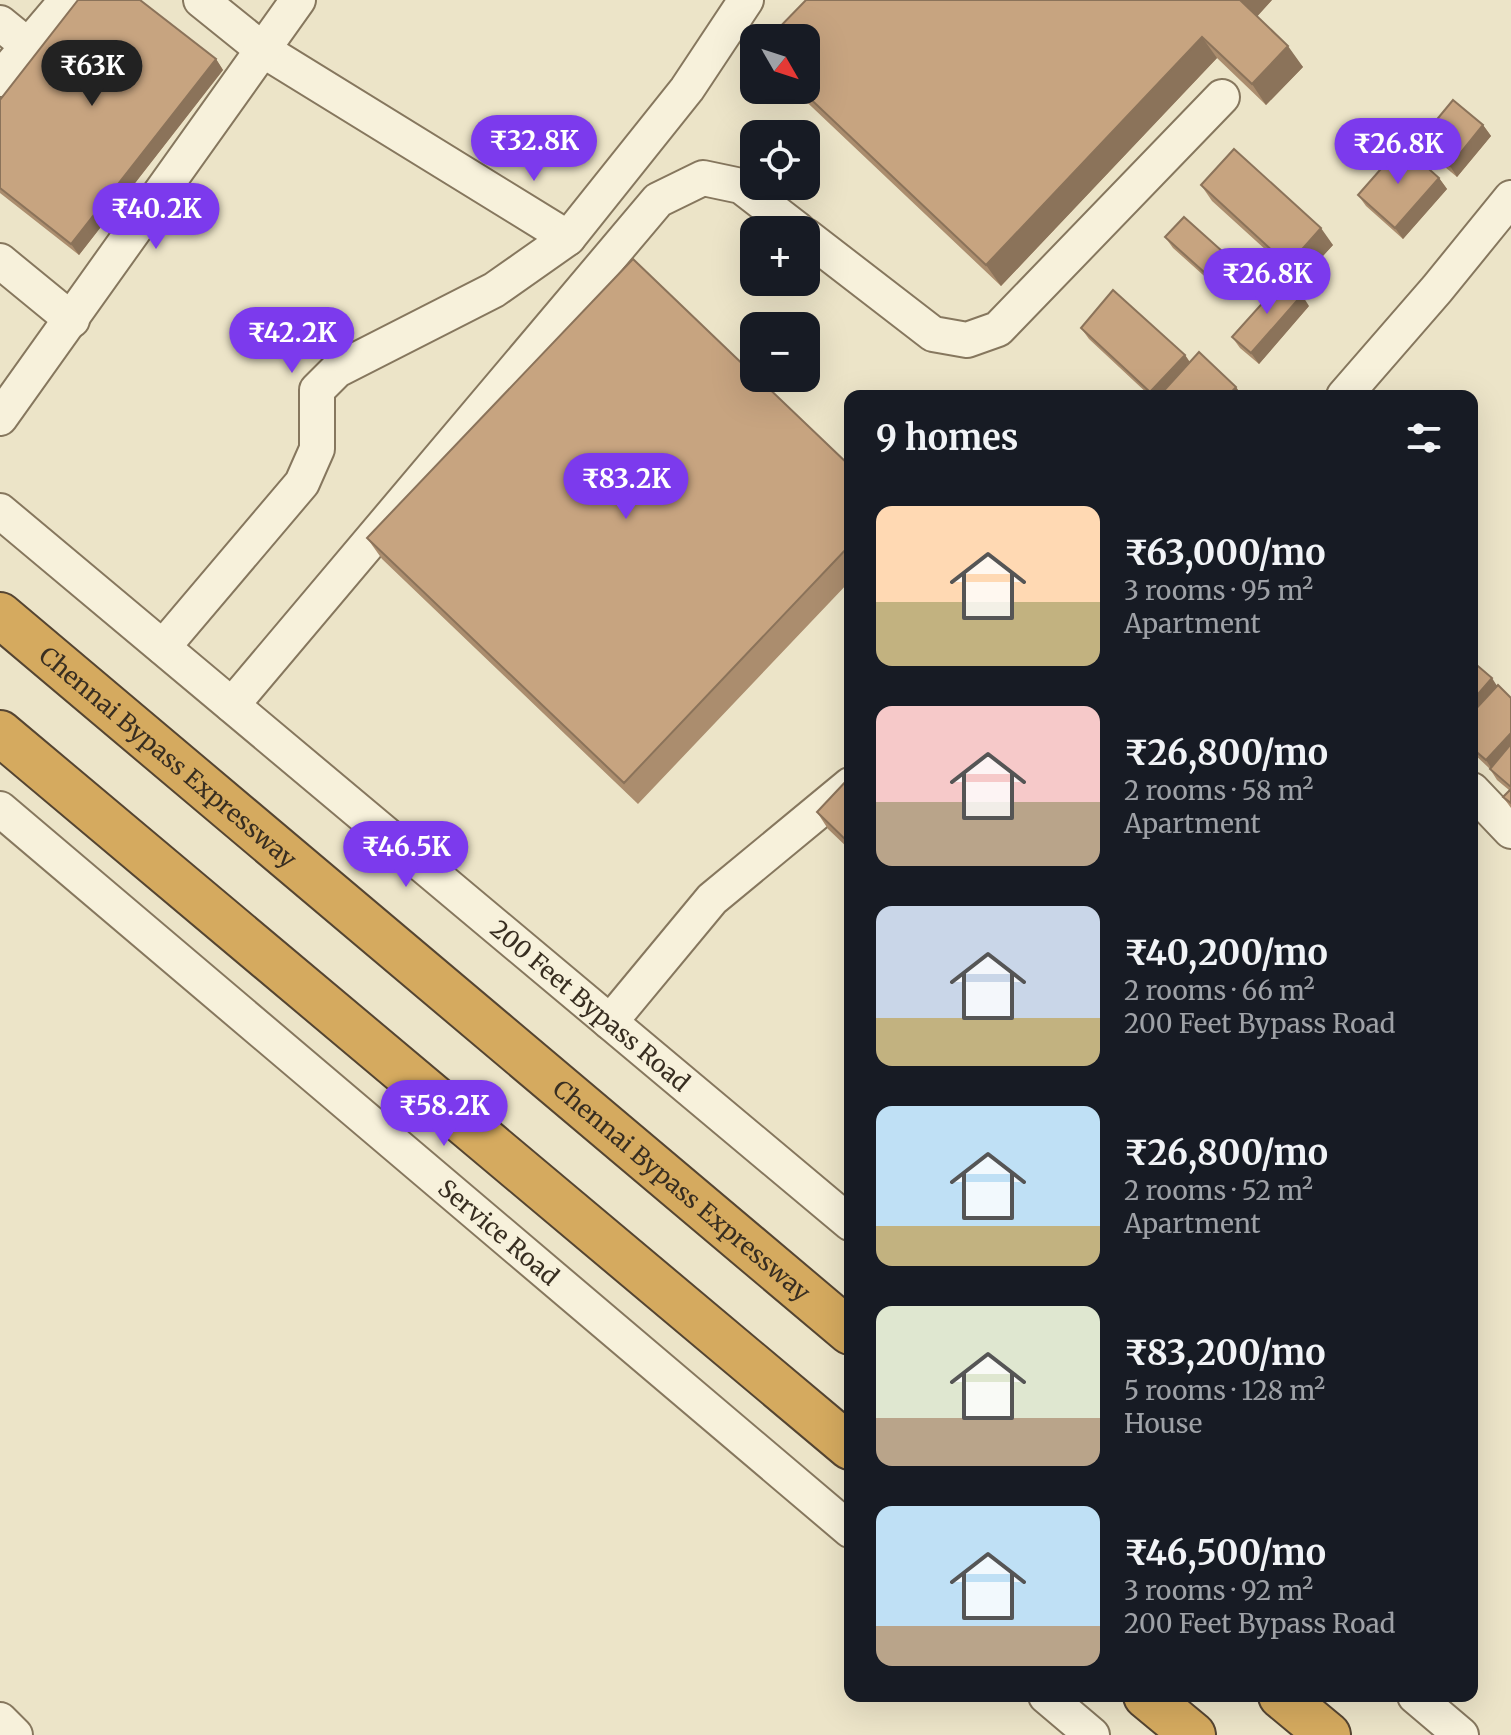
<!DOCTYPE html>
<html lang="en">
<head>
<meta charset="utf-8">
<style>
	body { margin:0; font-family:Merriweather,serif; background:#242831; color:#f1f3f6; height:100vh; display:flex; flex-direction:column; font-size:30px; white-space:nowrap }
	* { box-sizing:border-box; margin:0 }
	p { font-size:26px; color:#9ea1a6 }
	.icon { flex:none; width:44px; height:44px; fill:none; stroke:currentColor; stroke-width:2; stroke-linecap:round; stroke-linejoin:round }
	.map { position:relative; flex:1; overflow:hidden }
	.panel { position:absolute; left:844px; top:390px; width:634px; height:1312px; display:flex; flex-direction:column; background:#171b24; border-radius:16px; box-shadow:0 8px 32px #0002 }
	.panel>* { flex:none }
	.needle { width:52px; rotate:129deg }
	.fabs { position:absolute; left:740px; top:24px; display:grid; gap:16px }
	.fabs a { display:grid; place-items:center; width:80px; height:80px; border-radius:16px; background:#171b24; box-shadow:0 8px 32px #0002; font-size:40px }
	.price { position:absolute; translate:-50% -68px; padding:0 18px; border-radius:28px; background:#7c3aed; color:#fff; font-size:26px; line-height:52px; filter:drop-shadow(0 2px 4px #0008) }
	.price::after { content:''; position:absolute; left:50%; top:48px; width:24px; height:18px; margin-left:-12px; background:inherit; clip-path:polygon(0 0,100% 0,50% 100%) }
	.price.active { background:#222; color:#fff }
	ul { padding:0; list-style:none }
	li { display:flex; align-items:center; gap:24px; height:200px; padding:0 32px }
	li span { display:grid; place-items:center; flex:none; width:224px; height:160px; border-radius:16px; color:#555 }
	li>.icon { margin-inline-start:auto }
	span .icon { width:96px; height:96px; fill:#fffc; stroke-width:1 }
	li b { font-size:34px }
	h2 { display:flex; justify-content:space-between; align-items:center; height:96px; padding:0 32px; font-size:34px }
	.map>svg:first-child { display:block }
</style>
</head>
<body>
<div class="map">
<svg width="1511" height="1735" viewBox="0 0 1511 1735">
	<rect width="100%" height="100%" fill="#ece4c8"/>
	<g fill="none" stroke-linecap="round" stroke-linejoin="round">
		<defs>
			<g id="minor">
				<path d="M 201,0 L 263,50 L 568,238 L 687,89 L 746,0"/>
				<path d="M 0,23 L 27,45"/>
				<path d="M 0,79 L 67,0"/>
				<path d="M 806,236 L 933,334 L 967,340 L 998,329 L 1222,97"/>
				<path d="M 0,261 L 72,320"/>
				<path d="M 1344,396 L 1437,289 L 1511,198"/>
				<path d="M 0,418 L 298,0"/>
				<path id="s1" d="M 0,511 L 850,1223"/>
				<path d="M 163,647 L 302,483 L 317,449 L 317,390 L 337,370 L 494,290 L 568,238"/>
				<path d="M 232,705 L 658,200 L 703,178 L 741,186 L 798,230"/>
				<path d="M 1472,790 L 1511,831"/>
				<path id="s2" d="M 0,809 L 850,1530"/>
				<path d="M 610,1022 L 712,899 L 850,785"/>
				<path d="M 1046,1696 L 1092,1735"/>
				<path d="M 1415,1696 L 1461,1735"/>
				<path d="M 0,1720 L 15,1735"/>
			</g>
			<g id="highway">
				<path id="s3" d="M 0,615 L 850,1332"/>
				<path d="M 0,733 L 850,1447"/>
				<path d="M 1146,1696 L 1193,1735"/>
				<path d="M 1281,1696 L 1328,1735"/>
			</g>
		</defs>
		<use href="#minor" stroke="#86775e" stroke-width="38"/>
		<use href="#highway" stroke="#554532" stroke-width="48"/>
		<use href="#minor" stroke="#f7f1db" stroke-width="34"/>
		<use href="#highway" stroke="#d5aa5f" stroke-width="44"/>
	</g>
	<path fill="#ab8d6e" d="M 1272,0 L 1257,16 L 1303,67 L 1266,105 L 1217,58 L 1001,286 L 794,90 L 806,90 Z
		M 216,59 L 223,70 L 79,255 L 0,193 L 0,100 Z
		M 1483,125 L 1491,136 L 1457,177 L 1427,152 L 1419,141 Z
		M 1439,178 L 1447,189 L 1403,239 L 1366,206 L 1358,195 Z
		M 1201,185 L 1333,245 L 1300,281 L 1212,201 Z
		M 1165,237 L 1242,269 L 1250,280 L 1231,300 L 1173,248 Z
		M 1309,306 L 1259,364 L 1240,348 L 1232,337 Z
		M 1081,328 L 1185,355 L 1190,362 L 1236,387 L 1242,396 L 1150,396 L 1089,339 Z
		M 850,466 L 850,581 L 638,804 L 382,559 L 367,538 Z
		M 1472,661 L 1497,686 L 1511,698 L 1511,808 L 1503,797 L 1509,790 L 1497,780 L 1490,769 L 1472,752 Z
		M 850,779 L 850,850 L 828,829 L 817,812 Z"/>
	<path fill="#8b735a" d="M 1240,0 L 1272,0 L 1254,20 Z
		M 1202,37 L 1217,58 L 1001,286 L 986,265 Z
		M 1288,46 L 1303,67 L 1266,105 L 1252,84 Z
		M 216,59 L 223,70 L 79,255 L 71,244 Z
		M 1483,125 L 1491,136 L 1457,177 L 1450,166 Z
		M 1439,178 L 1447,189 L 1403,239 L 1395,228 Z
		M 1321,228 L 1333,245 L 1300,281 L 1288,265 Z
		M 1242,269 L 1250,280 L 1231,300 L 1223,289 Z
		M 1302,295 L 1309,306 L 1259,364 L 1251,353 Z
		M 1185,355 L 1192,366 L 1164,396 L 1153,396 L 1150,392 Z
		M 1236,387 L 1242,396 L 1228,396 Z
		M 1492,678 L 1499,689 L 1472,721 L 1472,701 Z
		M 1511,733 L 1511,752 L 1493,771 L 1486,760 Z"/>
	<path fill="#c7a480" stroke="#8b735a" stroke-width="2" d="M 78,0 L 140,0 L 216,59 L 71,244 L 0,188 L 0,100 Z
		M 806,0 L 1240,0 L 1288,46 L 1252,84 L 1202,37 L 986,265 L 801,90 L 806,90 L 806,38 L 769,38 Z
		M 1453,100 L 1483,125 L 1450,166 L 1419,141 Z
		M 1402,145 L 1439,178 L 1395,228 L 1358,195 Z
		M 1234,149 L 1321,228 L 1288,265 L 1201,185 Z
		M 1184,217 L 1242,269 L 1223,289 L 1165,237 Z
		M 633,259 L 754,375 L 754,378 L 758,378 L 850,466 L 850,545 L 624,783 L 367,538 Z
		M 1284,279 L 1302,295 L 1251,353 L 1232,337 Z
		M 1113,290 L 1185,355 L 1150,392 L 1081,328 Z
		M 1199,352 L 1236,387 L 1228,396 L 1159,396 Z
		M 1472,661 L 1492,678 L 1472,701 Z
		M 1498,685 L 1511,698 L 1511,733 L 1486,760 L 1472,748 L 1472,713 Z
		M 1511,744 L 1511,787 L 1490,769 Z
		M 849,778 L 850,779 L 850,844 L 817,812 Z
		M 1511,789 L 1511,803 L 1503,797 Z"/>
	<g text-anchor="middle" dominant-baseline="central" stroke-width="7" stroke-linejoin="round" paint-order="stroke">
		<g font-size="24" fill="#382e21" stroke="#f4eed7">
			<text stroke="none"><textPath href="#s3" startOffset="220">Chennai Bypass Expressway</textPath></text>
			<text stroke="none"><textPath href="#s1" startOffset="770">200 Feet Bypass Road</textPath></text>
			<text stroke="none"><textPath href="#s3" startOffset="892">Chennai Bypass Expressway</textPath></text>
			<text stroke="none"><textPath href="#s2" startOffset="654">Service Road</textPath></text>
		</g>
	</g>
</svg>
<div class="fabs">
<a><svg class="needle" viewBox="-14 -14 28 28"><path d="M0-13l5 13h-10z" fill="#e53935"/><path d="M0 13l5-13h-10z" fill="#9ea1a6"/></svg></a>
<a><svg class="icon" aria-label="locate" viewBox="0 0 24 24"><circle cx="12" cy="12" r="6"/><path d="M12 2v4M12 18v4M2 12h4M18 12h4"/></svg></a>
<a>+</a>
<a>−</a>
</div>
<b class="price active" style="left:92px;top:108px">₹63K</b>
<b class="price" style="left:534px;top:183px">₹32.8K</b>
<b class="price" style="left:1398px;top:186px">₹26.8K</b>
<b class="price" style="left:156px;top:251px">₹40.2K</b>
<b class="price" style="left:1267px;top:316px">₹26.8K</b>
<b class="price" style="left:292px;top:375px">₹42.2K</b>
<b class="price" style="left:626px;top:521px">₹83.2K</b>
<b class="price" style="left:406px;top:889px">₹46.5K</b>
<b class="price" style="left:444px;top:1148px">₹58.2K</b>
<section class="panel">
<h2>9 homes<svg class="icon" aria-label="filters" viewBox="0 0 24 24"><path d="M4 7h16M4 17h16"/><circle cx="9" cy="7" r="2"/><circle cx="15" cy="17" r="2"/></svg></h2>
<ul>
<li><span style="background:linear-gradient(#ffd9b3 60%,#c2b280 0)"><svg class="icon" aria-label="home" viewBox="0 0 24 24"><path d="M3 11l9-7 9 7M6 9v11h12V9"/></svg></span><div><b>₹63,000/mo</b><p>3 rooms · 95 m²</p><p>Apartment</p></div></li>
<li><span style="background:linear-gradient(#f6c9c9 60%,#b9a48a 0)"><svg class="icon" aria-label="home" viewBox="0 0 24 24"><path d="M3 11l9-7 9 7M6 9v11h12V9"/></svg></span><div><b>₹26,800/mo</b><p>2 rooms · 58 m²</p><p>Apartment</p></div></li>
<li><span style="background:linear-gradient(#c9d6e8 70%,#c2b280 0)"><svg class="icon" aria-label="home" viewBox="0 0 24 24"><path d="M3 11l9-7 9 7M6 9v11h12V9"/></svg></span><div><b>₹40,200/mo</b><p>2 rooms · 66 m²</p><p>200 Feet Bypass Road</p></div></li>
<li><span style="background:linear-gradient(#bfe0f5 75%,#c2b280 0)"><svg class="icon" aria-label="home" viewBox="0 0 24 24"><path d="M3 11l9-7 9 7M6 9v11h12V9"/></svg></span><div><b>₹26,800/mo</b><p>2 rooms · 52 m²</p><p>Apartment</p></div></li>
<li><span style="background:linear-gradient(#dfe7d0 70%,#b9a48a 0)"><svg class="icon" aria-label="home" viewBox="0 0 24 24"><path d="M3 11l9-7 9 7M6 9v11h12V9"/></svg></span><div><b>₹83,200/mo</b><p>5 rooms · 128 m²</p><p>House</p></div></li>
<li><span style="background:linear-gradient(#bfe0f5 75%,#b9a48a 0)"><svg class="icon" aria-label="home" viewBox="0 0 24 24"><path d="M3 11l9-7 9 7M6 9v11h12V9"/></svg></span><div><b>₹46,500/mo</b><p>3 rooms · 92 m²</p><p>200 Feet Bypass Road</p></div></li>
</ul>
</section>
</div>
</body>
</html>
